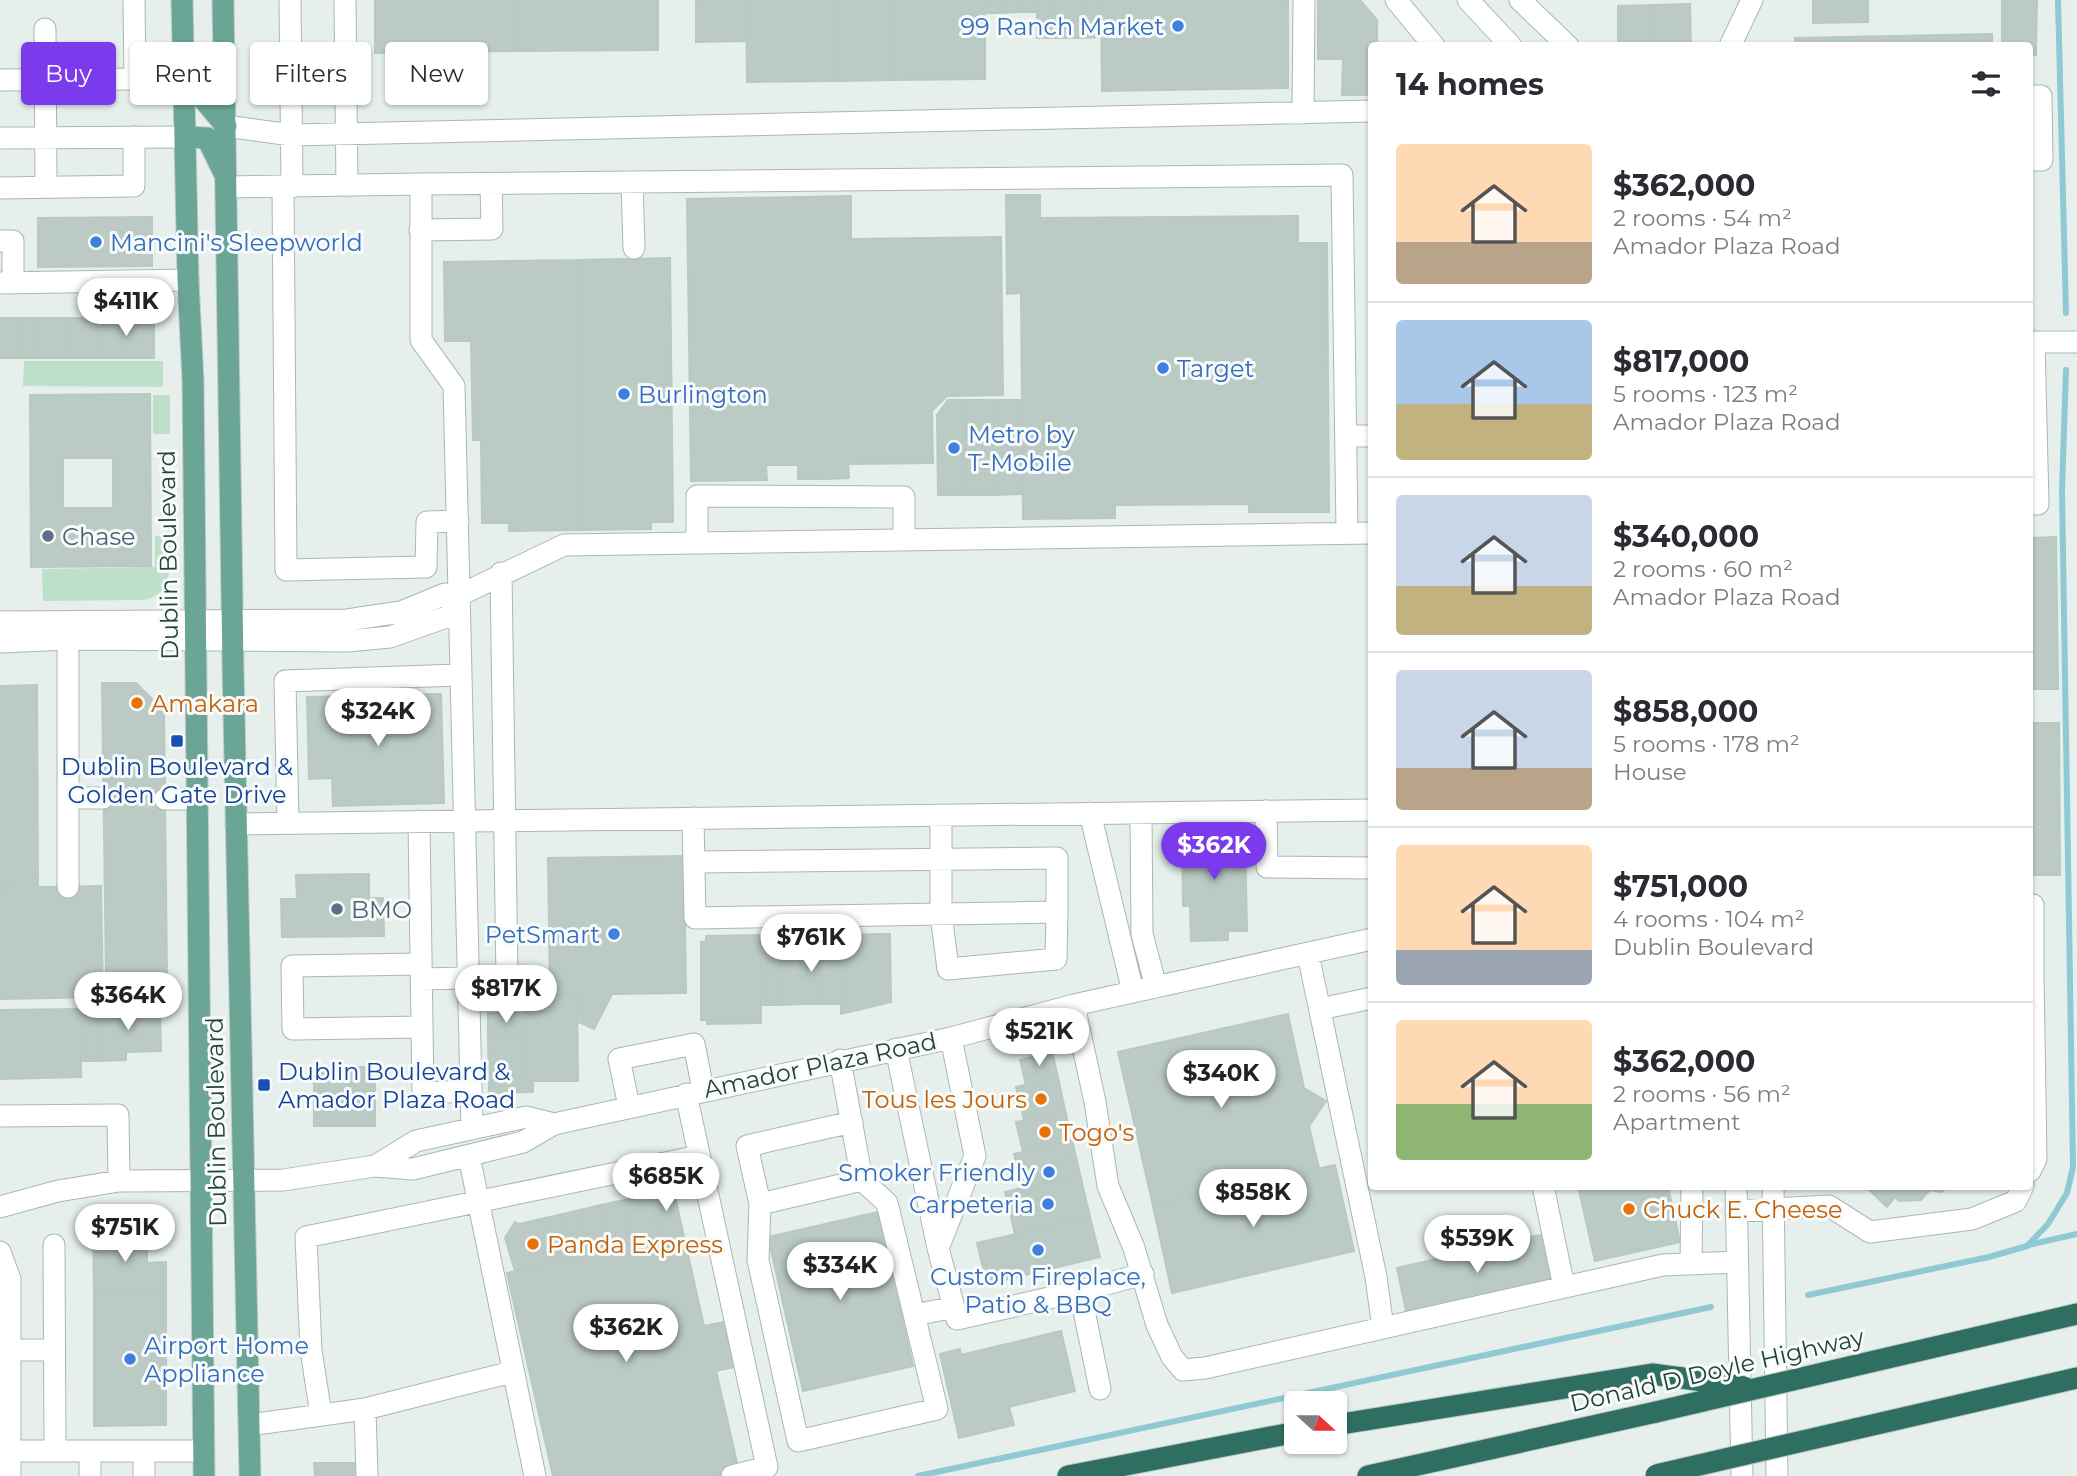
<!DOCTYPE html>
<html lang="en">
<head>
<meta charset="utf-8">
<style>
	body { margin:0; font-family:Montserrat,sans-serif; background:#f2f2f3; color:#2b2b33; height:100vh; display:flex; flex-direction:column; font-size:26px; white-space:nowrap }
	* { box-sizing:border-box; margin:0 }
	p { font-size:23px; color:#7c7c81 }
	.icon { flex:none; width:38px; height:38px; fill:none; stroke:currentColor; stroke-width:2; stroke-linecap:round; stroke-linejoin:round }
	.map { position:relative; flex:1; overflow:hidden }
	.sheet { position:absolute; left:1368px; top:42px; width:665px; height:1148px; display:flex; flex-direction:column; background:#fff; border-radius:7px; box-shadow:0 2px 5px #0004 }
	.sheet>* { flex:none }
	.banner { position:absolute; left:21px; top:42px; width:665px; height:63px; display:flex; gap:14px }
	.needle { width:46px; rotate:111deg }
	.tools { position:absolute; left:1284px; top:1391px; display:grid; gap:14px }
	.tools a { display:grid; place-items:center; width:63px; height:63px; border-radius:7px; background:#fff; box-shadow:0 2px 5px #0004; font-size:35px }
	.price { position:absolute; translate:-50% -60px; padding:0 16px; border-radius:24px; background:#fff; color:#222; font-size:23px; line-height:46px; filter:drop-shadow(0 2px 4px #0008) }
	.price::after { content:''; position:absolute; left:50%; top:42px; width:21px; height:16px; margin-left:-10px; background:inherit; clip-path:polygon(0 0,100% 0,50% 100%) }
	.price.on { background:#7c3aed; color:#fff }
	ul { padding:0; list-style:none }
	li { display:flex; align-items:center; gap:21px; height:175px; padding:0 28px }
	li+li { border-top:2px solid #e1e1e2 }
	li span { display:grid; place-items:center; flex:none; width:196px; height:140px; border-radius:7px; color:#555 }
	li>.icon { margin-inline-start:auto }
	span .icon { width:84px; height:84px; fill:#fffc; stroke-width:1 }
	li b { font-size:30px }
	h2 { display:flex; justify-content:space-between; align-items:center; height:84px; padding:0 28px; font-size:30px }
	.pill { padding:0 24px; border-radius:7px; background:#fff; box-shadow:0 2px 5px #0004; font-size:24px; line-height:63px }
	.pill.on { background:#7c3aed; color:#fff }
	.map>svg:first-child { display:block }
</style>
</head>
<body>
<div class="map">
<svg width="2077" height="1476" viewBox="0 0 2077 1476">
	<rect width="100%" height="100%" fill="#e6efeb"/>
	<path fill="#bfe0c8" d="M 24,361 L 163,361 L 163,387 L 23,386 Z
		M 153,395 L 170,395 L 170,434 L 153,434 Z
		M 155,536 L 169,536 C 170,561 176,594 144,600 L 43,601 L 42,569 L 155,567 Z"/>
	<g fill="none" stroke-linecap="round" stroke-linejoin="round">
		<path stroke="#8ec9d4" stroke-width="6" d="M 2058,0 L 2066,313
			M 2028,1245 L 2077,1234
			M 1808,1295 L 1989,1257 L 2027,1246 L 2048,1224 L 2067,1193 L 2073,1167 L 2062,490 L 2066,370
			M 918,1476 L 1711,1307"/>
	</g>
	<path fill="#bbcac4" stroke="#b8c9c2" stroke-width="2" fill-rule="evenodd" d="M 375,0 L 516,0 L 517,51 L 375,53 Z
		M 516,0 L 658,0 L 658,50 L 517,51 Z
		M 696,0 L 746,0 L 746,41 L 696,42 Z
		M 746,0 L 837,0 L 837,81 L 747,82 Z
		M 837,0 L 892,0 L 893,80 L 837,81 Z
		M 892,0 L 985,0 L 985,79 L 893,80 Z
		M 985,0 L 1002,0 L 1002,13 L 985,13 Z
		M 1002,0 L 1019,0 L 1019,12 L 1002,13 Z
		M 1019,0 L 1037,0 L 1037,12 L 1019,12 Z
		M 1037,0 L 1053,0 L 1053,38 L 1037,38 Z
		M 1053,0 L 1085,0 L 1085,38 L 1053,38 Z
		M 1085,0 L 1101,0 L 1101,37 L 1085,38 Z
		M 1101,0 L 1288,0 L 1288,88 L 1102,91 Z
		M 1318,0 L 1360,0 L 1377,20 L 1377,45 L 1402,45 L 1372,46 L 1372,95 L 1342,95 L 1343,59 L 1318,59 Z
		M 1813,0 L 1868,0 L 1868,22 L 1813,23 Z
		M 2002,0 L 2037,0 L 2036,55 L 2030,55 L 2030,46 L 2002,46 Z
		M 1690,4 L 1691,46 L 1655,46 L 1654,5 Z
		M 1654,5 L 1655,46 L 1618,46 L 1618,6 Z
		M 1992,34 L 1992,46 L 1795,46 L 1795,38 Z
		M 1006,195 L 1040,195 L 1040,218 L 1298,216 L 1298,243 L 1327,243 L 1329,512 L 1249,512 L 1249,504 L 1115,505 L 1115,518 L 1023,519 L 1021,293 L 1007,294 Z
		M 851,196 L 851,239 L 1001,237 L 1003,395 L 947,396 L 932,411 L 933,463 L 848,464 L 849,478 L 823,479 L 798,479 L 798,465 L 766,465 L 767,480 L 691,481 L 687,199 Z
		M 152,217 L 152,266 L 38,267 L 38,218 Z
		M 670,258 L 673,522 L 651,522 L 651,529 L 581,530 L 578,260 Z
		M 578,260 L 581,530 L 509,531 L 509,523 L 482,523 L 481,440 L 473,440 L 471,341 L 445,341 L 444,262 Z
		M 0,318 L 17,318 L 16,358 L 0,358 Z
		M 17,318 L 38,318 L 38,358 L 16,358 Z
		M 38,318 L 69,318 L 69,358 L 38,358 Z
		M 69,318 L 98,318 L 98,358 L 69,358 Z
		M 98,318 L 154,318 L 154,358 L 98,358 Z
		M 150,394 L 151,566 L 31,567 L 30,395 ZM 63,458 L 113,458 L 113,508 L 63,508 Z
		M 948,400 L 965,400 L 966,495 L 938,495 L 937,415 Z
		M 965,400 L 994,400 L 994,495 L 966,495 Z
		M 994,400 L 1022,400 L 1023,494 L 994,495 Z
		M 2056,537 L 2058,689 L 2030,689 L 2030,538 Z
		M 102,683 L 136,683 L 164,711 L 167,977 L 106,978 Z
		M 37,685 L 38,885 L 0,886 L 0,686 Z
		M 441,694 L 444,803 L 333,806 L 332,778 L 309,779 L 307,697 Z
		M 2030,723 L 2059,723 L 2060,875 L 2030,875 Z
		M 1234,826 L 1234,836 L 1245,836 L 1247,931 L 1228,931 L 1228,940 L 1191,941 L 1190,906 L 1183,906 L 1182,827 Z
		M 684,856 L 686,993 L 612,994 L 594,1029 L 577,1021 L 577,995 L 550,995 L 548,858 Z
		M 369,874 L 369,898 L 383,898 L 384,936 L 282,937 L 281,899 L 297,899 L 296,875 Z
		M 101,886 L 103,997 L 0,999 L 0,888 Z
		M 877,934 L 890,934 L 891,1002 L 841,1014 L 840,935 Z
		M 760,935 L 761,1023 L 707,1024 L 707,1020 L 701,1020 L 701,942 L 706,942 L 706,936 Z
		M 779,945 L 780,1005 L 761,1005 L 760,946 Z
		M 779,945 L 800,945 L 800,1004 L 780,1005 Z
		M 800,945 L 821,945 L 821,1004 L 800,1004 Z
		M 821,945 L 840,945 L 841,1004 L 821,1004 Z
		M 524,995 L 577,995 L 578,1081 L 525,1081 Z
		M 160,1007 L 161,1051 L 126,1052 L 126,1060 L 98,1061 L 98,1009 Z
		M 80,1009 L 81,1077 L 0,1079 L 0,1010 Z
		M 80,1009 L 98,1009 L 98,1061 L 81,1061 Z
		M 488,1013 L 524,1013 L 524,1037 L 488,1038 Z
		M 1288,1014 L 1304,1088 L 1326,1101 L 1309,1126 L 1319,1168 L 1153,1206 L 1118,1052 Z
		M 524,1037 L 525,1081 L 533,1081 L 533,1092 L 489,1093 L 488,1038 Z
		M 1052,1052 L 1058,1077 L 1026,1085 L 1020,1060 Z
		M 314,1067 L 375,1067 L 375,1126 L 314,1126 Z
		M 1058,1077 L 1065,1110 L 1024,1120 L 1016,1087 Z
		M 1065,1110 L 1072,1140 L 1023,1152 L 1016,1122 Z
		M 1072,1140 L 1076,1157 L 1018,1171 L 1014,1154 Z
		M 1076,1157 L 1080,1174 L 1022,1188 L 1018,1171 Z
		M 1335,1165 L 1354,1251 L 1172,1293 L 1153,1206 Z
		M 1080,1174 L 1090,1217 L 1015,1234 L 1005,1192 Z
		M 1578,1186 L 1668,1186 L 1680,1242 L 1595,1261 Z
		M 1865,1186 L 1948,1186 L 1942,1192 L 1930,1190 L 1921,1200 L 1899,1201 L 1895,1197 L 1887,1207 Z
		M 673,1188 L 683,1232 L 659,1237 L 649,1194 Z
		M 649,1194 L 659,1237 L 635,1243 L 625,1200 Z
		M 625,1200 L 635,1243 L 611,1249 L 601,1205 Z
		M 601,1205 L 611,1249 L 589,1254 L 580,1210 Z
		M 580,1210 L 589,1254 L 573,1258 L 563,1214 Z
		M 878,1212 L 913,1366 L 803,1391 L 768,1237 Z
		M 563,1214 L 573,1258 L 555,1262 L 545,1218 Z
		M 1090,1217 L 1100,1257 L 987,1284 L 977,1243 Z
		M 545,1218 L 555,1262 L 515,1271 L 505,1238 L 515,1222 L 519,1224 Z
		M 93,1232 L 147,1232 L 147,1263 L 166,1262 L 166,1291 L 94,1292 Z
		M 683,1232 L 704,1326 L 729,1321 L 739,1366 L 716,1371 L 739,1471 L 715,1476 L 553,1476 L 507,1273 Z
		M 1545,1234 L 1556,1283 L 1407,1316 L 1397,1268 Z
		M 166,1291 L 166,1425 L 94,1426 L 94,1292 Z
		M 1061,1331 L 1075,1391 L 1009,1407 L 1014,1425 L 959,1438 L 940,1354 L 960,1349 L 961,1355 Z
		M 314,1463 L 359,1463 L 359,1476 L 315,1476 Z"/>
	<g fill="none" stroke-linecap="round" stroke-linejoin="round">
		<path stroke="#bfccc8" stroke-width="21" stroke-dasharray="21 10" stroke-linecap="butt" d="M 103,798 L 165,799"/>
		<defs>
			<path id="minor" d="M 290,0 L 292,187
				M 345,0 L 347,186
				M 1396,0 L 1434,46
				M 1468,0 L 1511,46
				M 1520,0 L 1568,46
				M 45,29 L 46,187
				M 1730,46 L 1752,0
				M 0,80 L 135,79 L 134,0
				M 2030,96 L 2041,96 L 2042,160 L 2030,160
				M 1303,113 L 1304,0
				M 226,126 L 291,135 L 1372,111
				M 0,138 L 186,137
				M 632,182 L 634,248
				M 421,184 L 1342,175 L 1347,533
				M 227,187 L 421,184 L 421,340 L 454,386 L 472,1128
				M 283,187 L 286,570 L 426,567 L 427,522 L 458,521
				M 0,188 L 134,186 L 134,137
				M 420,230 L 492,229 L 491,184
				M 0,241 L 13,241 L 13,283
				M 0,283 L 188,280
				M 2030,342 L 2077,342
				M 1346,436 L 1372,436
				M 2030,504 L 2038,504 L 2034,342
				M 697,542 L 697,496 L 904,497 L 904,539
				M 0,622 L 347,620 L 401,612 L 445,594 L 460,595
				M 0,642 L 68,639 L 347,641 L 390,637 L 449,616 L 460,595 L 564,545 L 1372,533
				M 68,798 L 103,798
				M 165,799 L 197,799
				M 1266,811 L 1267,867 L 1372,868
				M 1090,813 L 1133,992
				M 1141,813 L 1142,934 L 1156,987
				M 941,815 L 941,914 L 948,969 L 1056,959 L 1057,912
				M 693,818 L 695,918 L 1057,912 L 1057,858 L 694,862
				M 419,821 L 423,1093 L 470,1091
				M 288,823 L 285,681 L 459,675
				M 236,824 L 1372,810
				M 68,887 L 68,639
				M 2033,905 L 2033,974
				M 1308,954 L 1376,1277 L 1383,1328
				M 421,964 L 292,966 L 293,1029 L 422,1027
				M 2030,975 L 2033,974 L 2036,1159 L 2030,1171
				M 421,979 L 507,977 L 501,573
				M 1074,1005 L 1095,1102 L 1108,1186 L 1134,1248 L 1157,1325 L 1172,1357 L 1183,1370 L 1205,1368 L 1663,1265 L 1737,1262
				M 1320,1009 L 1372,998
				M 896,1049 L 938,1248 L 957,1319 L 1080,1291 L 1100,1389
				M 686,1094 L 767,1467 L 732,1476
				M 629,1106 L 619,1059 L 694,1044 L 703,1090
				M 0,1116 L 118,1115 L 119,1181
				M 852,1122 L 747,1146 L 760,1204 L 862,1180
				M 469,1156 L 535,1476
				M 375,1166 L 416,1141 L 526,1117 L 554,1124
				M 1543,1186 L 1564,1287
				M 1736,1186 L 1742,1476
				M 1773,1186 L 1777,1476
				M 760,1204 L 758,1260 L 798,1441 L 937,1409 L 887,1203 L 862,1180 L 840,1060
				M 0,1207 L 58,1191 L 119,1181 L 283,1180 L 375,1166 L 413,1169 L 523,1142 L 554,1124 L 951,1038 L 1074,1005 L 1372,939
				M 1736,1211 L 1829,1206 L 1870,1232 L 1972,1219 L 2016,1201 L 2023,1186
				M 54,1245 L 55,1451
				M 938,1248 L 975,1156 L 951,1038
				M 0,1252 L 10,1279 L 10,1476
				M 1691,1264 L 1692,1186
				M 1080,1291 L 1143,1274
				M 915,1315 L 954,1307
				M 10,1350 L 54,1350
				M 365,1409 L 512,1372
				M 321,1415 L 311,1350 L 306,1237 L 699,1156
				M 249,1425 L 365,1409 L 367,1476
				M 11,1451 L 203,1451
				M 144,1451 L 144,1476
				M 90,1476 L 90,1451"/>
			<path id="major" d="M 182,0 L 188,280 L 193,381 L 204,1476
				M 223,0 L 233,667 L 250,1476
				M 184,76 L 226,126
				M 186,137 L 207,138 L 224,173"/>
			<path id="highway" d="M 1849,1367 L 2077,1314
				M 1335,1425 L 1652,1374 L 1682,1378
				M 1855,1429 L 2077,1378
				M 1068,1476 L 1297,1432
				M 1368,1476 L 1656,1412"/>
		</defs>
		<use href="#minor" stroke="#a8b8b2" stroke-width="23"/>
		<use href="#major" stroke="#c2cac8" stroke-width="23"/>
		<use href="#highway" stroke="#c2cac8" stroke-width="23"/>
		<use href="#minor" stroke="#fff" stroke-width="21"/>
		<use href="#major" stroke="#6aa596" stroke-width="21"/>
		<use href="#highway" stroke="#2f6f62" stroke-width="21"/>
		<defs>
			<path id="highway-bridge" d="M 1682,1378 L 1744,1387
				M 1656,1412 L 1849,1367
				M 1656,1475 L 1855,1429"/>
		</defs>
		<use href="#highway-bridge" stroke="#c2cac8" stroke-width="23" stroke-linecap="butt"/>
		<use href="#highway-bridge" stroke="#2f6f62" stroke-width="21"/>
	</g>
	<g fill="#3f7fe0" stroke="#f7fbf9" stroke-width="2.5">
		<circle cx="1178" cy="26" r="7"/>
		<circle cx="96" cy="242" r="7"/>
		<circle cx="1163" cy="368" r="7"/>
		<circle cx="624" cy="394" r="7"/>
		<circle cx="954" cy="448" r="7"/>
		<circle cx="614" cy="934" r="7"/>
		<circle cx="1049" cy="1172" r="7"/>
		<circle cx="1048" cy="1204" r="7"/>
		<circle cx="1038" cy="1250" r="7"/>
		<circle cx="130" cy="1359" r="7"/>
	</g>
	<g fill="#5c6f8a" stroke="#f7fbf9" stroke-width="2.5">
		<circle cx="48" cy="536" r="7"/>
		<circle cx="337" cy="909" r="7"/>
	</g>
	<g fill="#e8710a" stroke="#f7fbf9" stroke-width="2.5">
		<circle cx="137" cy="703" r="7"/>
		<circle cx="1041" cy="1099" r="7"/>
		<circle cx="1045" cy="1132" r="7"/>
		<circle cx="1629" cy="1209" r="7"/>
		<circle cx="533" cy="1244" r="7"/>
	</g>
	<g fill="#1a4fb4" stroke="#f7fbf9" stroke-width="2.5">
		<rect x="170" y="734" width="14" height="14" rx="3.5"/>
		<rect x="257" y="1078" width="14" height="14" rx="3.5"/>
	</g>
	<g text-anchor="middle" dominant-baseline="central" stroke-width="6" stroke-linejoin="round" paint-order="stroke">
		<g font-size="24" fill="#366cbe" stroke="#f7fbf9" text-anchor="start">
			<text x="1164" y="26" text-anchor="end">99 Ranch Market</text>
			<text x="110" y="242">Mancini's Sleepworld</text>
			<text x="1177" y="368">Target</text>
			<text x="638" y="394">Burlington</text>
			<text x="968" y="434">Metro by<tspan x="968" dy="28">T-Mobile</tspan></text>
			<text x="600" y="934" text-anchor="end">PetSmart</text>
			<text x="1035" y="1172" text-anchor="end">Smoker Friendly</text>
			<text x="1034" y="1204" text-anchor="end">Carpeteria</text>
			<text x="1038" y="1276" text-anchor="middle">Custom Fireplace,<tspan x="1038" dy="28">Patio &amp; BBQ</tspan></text>
			<text x="144" y="1345">Airport Home<tspan x="144" dy="28">Appliance</tspan></text>
		</g>
		<g font-size="24" fill="#4e5e75" stroke="#f7fbf9" text-anchor="start">
			<text x="62" y="536">Chase</text>
			<text x="351" y="909">BMO</text>
		</g>
		<g font-size="24" fill="#24423a" stroke="#f7fbf9">
			<text transform="translate(168 555) rotate(-91)">Dublin Boulevard</text>
			<text transform="translate(820 1065) rotate(-12)">Amador Plaza Road</text>
			<text transform="translate(216 1122) rotate(-91)">Dublin Boulevard</text>
			<text transform="translate(1717 1370) rotate(-13)">Donald D Doyle Highway</text>
		</g>
		<g font-size="24" fill="#c56008" stroke="#f7fbf9" text-anchor="start">
			<text x="151" y="703">Amakara</text>
			<text x="1027" y="1099" text-anchor="end">Tous les Jours</text>
			<text x="1059" y="1132">Togo's</text>
			<text x="1643" y="1209">Chuck E. Cheese</text>
			<text x="547" y="1244">Panda Express</text>
		</g>
		<g font-size="24" fill="#164399" stroke="#f7fbf9">
			<text x="177" y="766">Dublin Boulevard &amp;<tspan x="177" dy="28">Golden Gate Drive</tspan></text>
			<text x="278" y="1071" text-anchor="start">Dublin Boulevard &amp;<tspan x="278" dy="28">Amador Plaza Road</tspan></text>
		</g>
	</g>
</svg>
<div class="tools">
<a><svg class="needle" viewBox="-14 -14 28 28"><path d="M0-13l5 13h-10z" fill="#e53935"/><path d="M0 13l5-13h-10z" fill="#7c7c81"/></svg></a>
</div>
<b class="price" style="left:126px;top:338px">$411K</b>
<b class="price" style="left:378px;top:748px">$324K</b>
<b class="price on" style="left:1214px;top:882px">$362K</b>
<b class="price" style="left:811px;top:974px">$761K</b>
<b class="price" style="left:506px;top:1025px">$817K</b>
<b class="price" style="left:128px;top:1032px">$364K</b>
<b class="price" style="left:1039px;top:1068px">$521K</b>
<b class="price" style="left:1221px;top:1110px">$340K</b>
<b class="price" style="left:666px;top:1213px">$685K</b>
<b class="price" style="left:1253px;top:1229px">$858K</b>
<b class="price" style="left:125px;top:1264px">$751K</b>
<b class="price" style="left:1477px;top:1275px">$539K</b>
<b class="price" style="left:840px;top:1302px">$334K</b>
<b class="price" style="left:626px;top:1364px">$362K</b>
<div class="banner">
<a class="pill on">Buy</a>
<a class="pill">Rent</a>
<a class="pill">Filters</a>
<a class="pill">New</a>
</div>
<section class="sheet">
<h2>14 homes<svg class="icon" aria-label="filters" viewBox="0 0 24 24"><path d="M4 7h16M4 17h16"/><circle cx="9" cy="7" r="2"/><circle cx="15" cy="17" r="2"/></svg></h2>
<ul>
<li><span style="background:linear-gradient(#ffd9b3 70%,#b9a48a 0)"><svg class="icon" aria-label="home" viewBox="0 0 24 24"><path d="M3 11l9-7 9 7M6 9v11h12V9"/></svg></span><div><b>$362,000</b><p>2 rooms · 54 m²</p><p>Amador Plaza Road</p></div></li>
<li><span style="background:linear-gradient(#a9c7e8 60%,#c2b280 0)"><svg class="icon" aria-label="home" viewBox="0 0 24 24"><path d="M3 11l9-7 9 7M6 9v11h12V9"/></svg></span><div><b>$817,000</b><p>5 rooms · 123 m²</p><p>Amador Plaza Road</p></div></li>
<li><span style="background:linear-gradient(#c9d6e8 65%,#c2b280 0)"><svg class="icon" aria-label="home" viewBox="0 0 24 24"><path d="M3 11l9-7 9 7M6 9v11h12V9"/></svg></span><div><b>$340,000</b><p>2 rooms · 60 m²</p><p>Amador Plaza Road</p></div></li>
<li><span style="background:linear-gradient(#c9d6e8 70%,#b9a48a 0)"><svg class="icon" aria-label="home" viewBox="0 0 24 24"><path d="M3 11l9-7 9 7M6 9v11h12V9"/></svg></span><div><b>$858,000</b><p>5 rooms · 178 m²</p><p>House</p></div></li>
<li><span style="background:linear-gradient(#ffd9b3 75%,#9aa5b1 0)"><svg class="icon" aria-label="home" viewBox="0 0 24 24"><path d="M3 11l9-7 9 7M6 9v11h12V9"/></svg></span><div><b>$751,000</b><p>4 rooms · 104 m²</p><p>Dublin Boulevard</p></div></li>
<li><span style="background:linear-gradient(#ffd9b3 60%,#8fb573 0)"><svg class="icon" aria-label="home" viewBox="0 0 24 24"><path d="M3 11l9-7 9 7M6 9v11h12V9"/></svg></span><div><b>$362,000</b><p>2 rooms · 56 m²</p><p>Apartment</p></div></li>
</ul>
</section>
</div>
</body>
</html>
